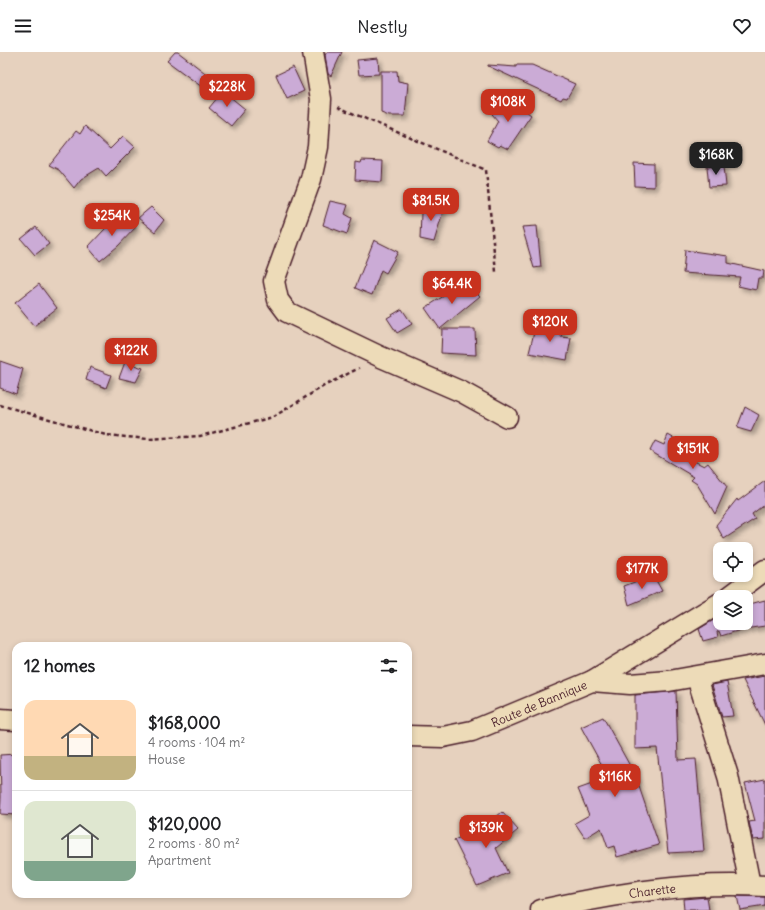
<!DOCTYPE html>
<html lang="en">
<head>
<meta charset="utf-8">
<style>
	body { margin:0; font-family:Delius,sans-serif; background:#f2f2f2; color:#202124; height:100vh; display:flex; flex-direction:column; font-size:15px; white-space:nowrap }
	* { box-sizing:border-box; margin:0 }
	p { font-size:13px; color:#757577 }
	.icon { flex:none; width:22px; height:22px; fill:none; stroke:currentColor; stroke-width:2; stroke-linecap:round; stroke-linejoin:round }
	.map { position:relative; flex:1; overflow:hidden }
	.sheet { position:absolute; left:12px; top:590px; width:400px; height:256px; display:flex; flex-direction:column; background:#fff; border-radius:12px; box-shadow:0 2px 6px #0003 }
	.sheet>* { flex:none }
	.controls { position:absolute; left:713px; top:490px; display:grid; gap:8px }
	.controls a { display:grid; place-items:center; width:40px; height:40px; border-radius:8px; background:#fff; box-shadow:0 2px 6px #0003; font-size:20px }
	.price { position:absolute; translate:-50% -34px; padding:0 9px; border-radius:8px; background:#c8321e; color:#fff; font-size:13px; line-height:26px; filter:drop-shadow(0 1px 2px #0008) }
	.price::after { content:''; position:absolute; left:50%; top:24px; width:12px; height:9px; margin-left:-6px; background:inherit; clip-path:polygon(0 0,100% 0,50% 100%) }
	.price.on { background:#222; color:#fff }
	ul { padding:0; list-style:none }
	li { display:flex; align-items:center; gap:12px; height:100px; padding:0 12px }
	li+li { border-top:1px solid #e0e0e0 }
	li span { display:grid; place-items:center; flex:none; width:112px; height:80px; border-radius:12px; color:#555 }
	li>.icon { margin-inline-start:auto }
	span .icon { width:48px; height:48px; fill:#fffc; stroke-width:1 }
	li b { font-size:17px }
	h2 { display:flex; justify-content:space-between; align-items:center; height:48px; padding:0 12px; font-size:17px }
	header { display:flex; justify-content:space-between; align-items:center; height:52px; padding:0 12px; background:#fff; font-size:18px; font-weight:600 }
	.map>svg:first-child { display:block }
</style>
</head>
<body>
<header><svg class="icon" aria-label="menu" viewBox="0 0 24 24"><path d="M4 6h16M4 12h16M4 18h16"/></svg>Nestly<svg class="icon" aria-label="heart" viewBox="0 0 24 24"><path d="M12 20l-8-8c-3-5 5-10 8-4 3-6 11-1 8 4z"/></svg></header>
<div class="map">
<svg width="765" height="858" viewBox="0 0 765 858">
	<defs>
		<filter id="shadow"><feDropShadow dx="3.5" dy="3.5" stdDeviation="2" flood-color="#0004"/></filter>
	</defs>
	<rect width="100%" height="100%" fill="#e6d1be"/>
	<filter id="ink" filterUnits="userSpaceOnUse"><feTurbulence type="fractalNoise" baseFrequency=".025" numOctaves="2"/><feDisplacementMap in="SourceGraphic" scale="8" xChannelSelector="R" yChannelSelector="G"/><feConvolveMatrix kernelMatrix="1 2 1 2 8 2 1 2 1" color-interpolation-filters="sRGB"/></filter>
	<g filter="url(#ink)">
		<path fill="#cbabd6" stroke="#4a1f2b" filter="url(#shadow)" d="M 175,0 L 178,0 L 222,34 L 214,44 L 167,9 Z
			M 327,0 L 342,0 L 331,24 L 328,22 L 325,3 Z
			M 378,6 L 379,22 L 359,23 L 357,8 Z
			M 488,13 L 516,15 L 516,13 L 532,13 L 575,32 L 567,46 L 563,45 L 561,48 L 488,14 Z
			M 293,15 L 304,39 L 287,47 L 276,23 Z
			M 381,19 L 397,19 L 398,29 L 408,31 L 405,64 L 389,64 L 381,61 Z
			M 223,39 L 245,57 L 231,74 L 209,56 Z
			M 505,43 L 531,63 L 508,97 L 500,93 L 498,95 L 487,89 L 498,69 L 492,62 Z
			M 85,74 L 110,97 L 123,84 L 135,95 L 106,124 L 99,116 L 81,127 L 74,136 L 59,118 L 49,113 L 76,79 L 80,82 Z
			M 362,108 L 383,109 L 382,130 L 355,128 L 356,110 L 361,111 Z
			M 634,111 L 654,112 L 654,135 L 635,134 Z
			M 724,114 L 726,134 L 709,135 L 707,115 Z
			M 330,149 L 348,153 L 345,162 L 352,166 L 347,182 L 323,173 Z
			M 430,152 L 444,156 L 434,190 L 420,187 L 421,161 Z
			M 151,155 L 164,168 L 155,180 L 138,166 Z
			M 120,161 L 136,175 L 118,194 L 100,209 L 88,195 Z
			M 537,174 L 541,215 L 534,216 L 522,175 Z
			M 36,175 L 49,192 L 35,203 L 21,187 Z
			M 374,188 L 398,200 L 386,221 L 381,218 L 372,243 L 355,236 Z
			M 685,198 L 728,204 L 728,211 L 764,219 L 763,226 L 758,226 L 756,238 L 738,234 L 740,225 L 683,221 Z
			M 39,232 L 57,256 L 34,274 L 15,251 Z
			M 461,233 L 472,236 L 480,244 L 440,277 L 425,256 Z
			M 402,257 L 412,272 L 397,281 L 387,266 Z
			M 536,272 L 562,279 L 561,285 L 571,286 L 567,308 L 529,301 Z
			M 442,277 L 475,277 L 476,303 L 441,301 Z
			M 0,309 L 23,317 L 16,342 L 0,336 Z
			M 125,310 L 143,316 L 136,330 L 119,326 Z
			M 90,315 L 111,323 L 106,336 L 86,328 Z
			M 745,355 L 759,363 L 751,380 L 737,376 Z
			M 668,383 L 688,394 L 682,403 L 704,414 L 708,411 L 727,435 L 715,462 L 697,432 L 691,428 L 694,425 L 650,399 L 655,389 L 664,393 Z
			M 765,429 L 765,452 L 752,462 L 755,467 L 724,487 L 716,473 L 737,447 L 738,449 Z
			M 653,523 L 662,539 L 629,553 L 624,534 Z
			M 765,548 L 765,574 L 744,577 L 721,584 L 719,579 L 717,580 L 718,585 L 703,589 L 699,577 L 720,564 L 720,571 L 746,571 L 746,553 Z
			M 765,624 L 765,673 L 743,628 Z
			M 727,630 L 733,664 L 722,665 L 712,633 Z
			M 676,639 L 678,708 L 696,707 L 704,799 L 668,801 L 657,696 L 635,697 L 635,643 Z
			M 603,665 L 635,723 L 659,793 L 617,805 L 614,794 L 608,796 L 601,776 L 585,786 L 575,771 L 589,763 L 578,737 L 609,726 L 581,675 Z
			M 16,702 L 16,763 L 0,762 L 1,745 L 0,703 Z
			M 765,727 L 765,787 L 753,788 L 749,770 L 755,769 L 745,731 Z
			M 502,760 L 518,778 L 496,796 L 508,821 L 477,834 L 454,788 L 484,775 Z
			M 737,844 L 765,845 L 765,854 L 740,858 Z
			M 707,845 L 709,858 L 684,858 L 683,847 Z"/>
		<g fill="none" stroke-linecap="round" stroke-linejoin="round">
			<defs>
				<g id="minor">
					<path d="M 313,0 L 321,47 L 318,95 L 311,127 L 274,229 L 278,248 L 287,260 L 381,305 L 462,340 L 507,365"/>
					<path d="M 729,545 L 765,518"/>
					<path d="M 697,625 L 728,724 L 750,833"/>
					<path d="M 592,629 L 720,551"/>
					<path d="M 0,667 L 16,668"/>
					<path id="s1" d="M 408,684 L 443,685 L 472,679 L 592,629 L 630,632 L 669,629 L 765,612"/>
					<path id="s2" d="M 541,858 C 614,842 689,829 765,834"/>
				</g>
			</defs>
			<use href="#minor" stroke="#4a1f2b" stroke-width="23"/>
			<path stroke="#4a1f2b" stroke-width="2.5" stroke-dasharray="4 3" stroke-linecap="butt" d="M 338,55 L 486,118 L 496,220
				M 0,353 L 106,383 L 148,387 L 200,384 L 273,365 L 324,334 L 359,316"/>
			<use href="#minor" stroke="#eddbb8" stroke-width="20"/>
		</g>
	</g>
	<g text-anchor="middle" dominant-baseline="central" stroke-width="3" stroke-linejoin="round" paint-order="stroke">
		<g font-size="12" fill="#4a1f2b" stroke="#eddbb8">
			<text stroke="none"><textPath href="#s1" startOffset="137">Route de Bannique</textPath></text>
			<text stroke="none"><textPath href="#s2" startOffset="113">Charette</textPath></text>
		</g>
	</g>
</svg>
<div class="controls">
<a><svg class="icon" aria-label="locate" viewBox="0 0 24 24"><circle cx="12" cy="12" r="6"/><path d="M12 2v4M12 18v4M2 12h4M18 12h4"/></svg></a>
<a><svg class="icon" aria-label="layers" viewBox="0 0 24 24"><path d="M12 4l9 5-9 5-9-5zM3 14l9 5 9-5"/></svg></a>
</div>
<b class="price" style="left:227px;top:56px">$228K</b>
<b class="price" style="left:508px;top:71px">$108K</b>
<b class="price on" style="left:716px;top:124px">$168K</b>
<b class="price" style="left:431px;top:170px">$81.5K</b>
<b class="price" style="left:112px;top:185px">$254K</b>
<b class="price" style="left:452px;top:253px">$64.4K</b>
<b class="price" style="left:550px;top:291px">$120K</b>
<b class="price" style="left:131px;top:320px">$122K</b>
<b class="price" style="left:693px;top:418px">$151K</b>
<b class="price" style="left:642px;top:538px">$177K</b>
<b class="price" style="left:615px;top:746px">$116K</b>
<b class="price" style="left:486px;top:797px">$139K</b>
<section class="sheet">
<h2>12 homes<svg class="icon" aria-label="filters" viewBox="0 0 24 24"><path d="M4 7h16M4 17h16"/><circle cx="9" cy="7" r="2"/><circle cx="15" cy="17" r="2"/></svg></h2>
<ul>
<li><span style="background:linear-gradient(#ffd9b3 70%,#c2b280 0)"><svg class="icon" aria-label="home" viewBox="0 0 24 24"><path d="M3 11l9-7 9 7M6 9v11h12V9"/></svg></span><div><b>$168,000</b><p>4 rooms · 104 m²</p><p>House</p></div></li>
<li><span style="background:linear-gradient(#dfe7d0 75%,#7fa58c 0)"><svg class="icon" aria-label="home" viewBox="0 0 24 24"><path d="M3 11l9-7 9 7M6 9v11h12V9"/></svg></span><div><b>$120,000</b><p>2 rooms · 80 m²</p><p>Apartment</p></div></li>
</ul>
</section>
</div>
</body>
</html>
